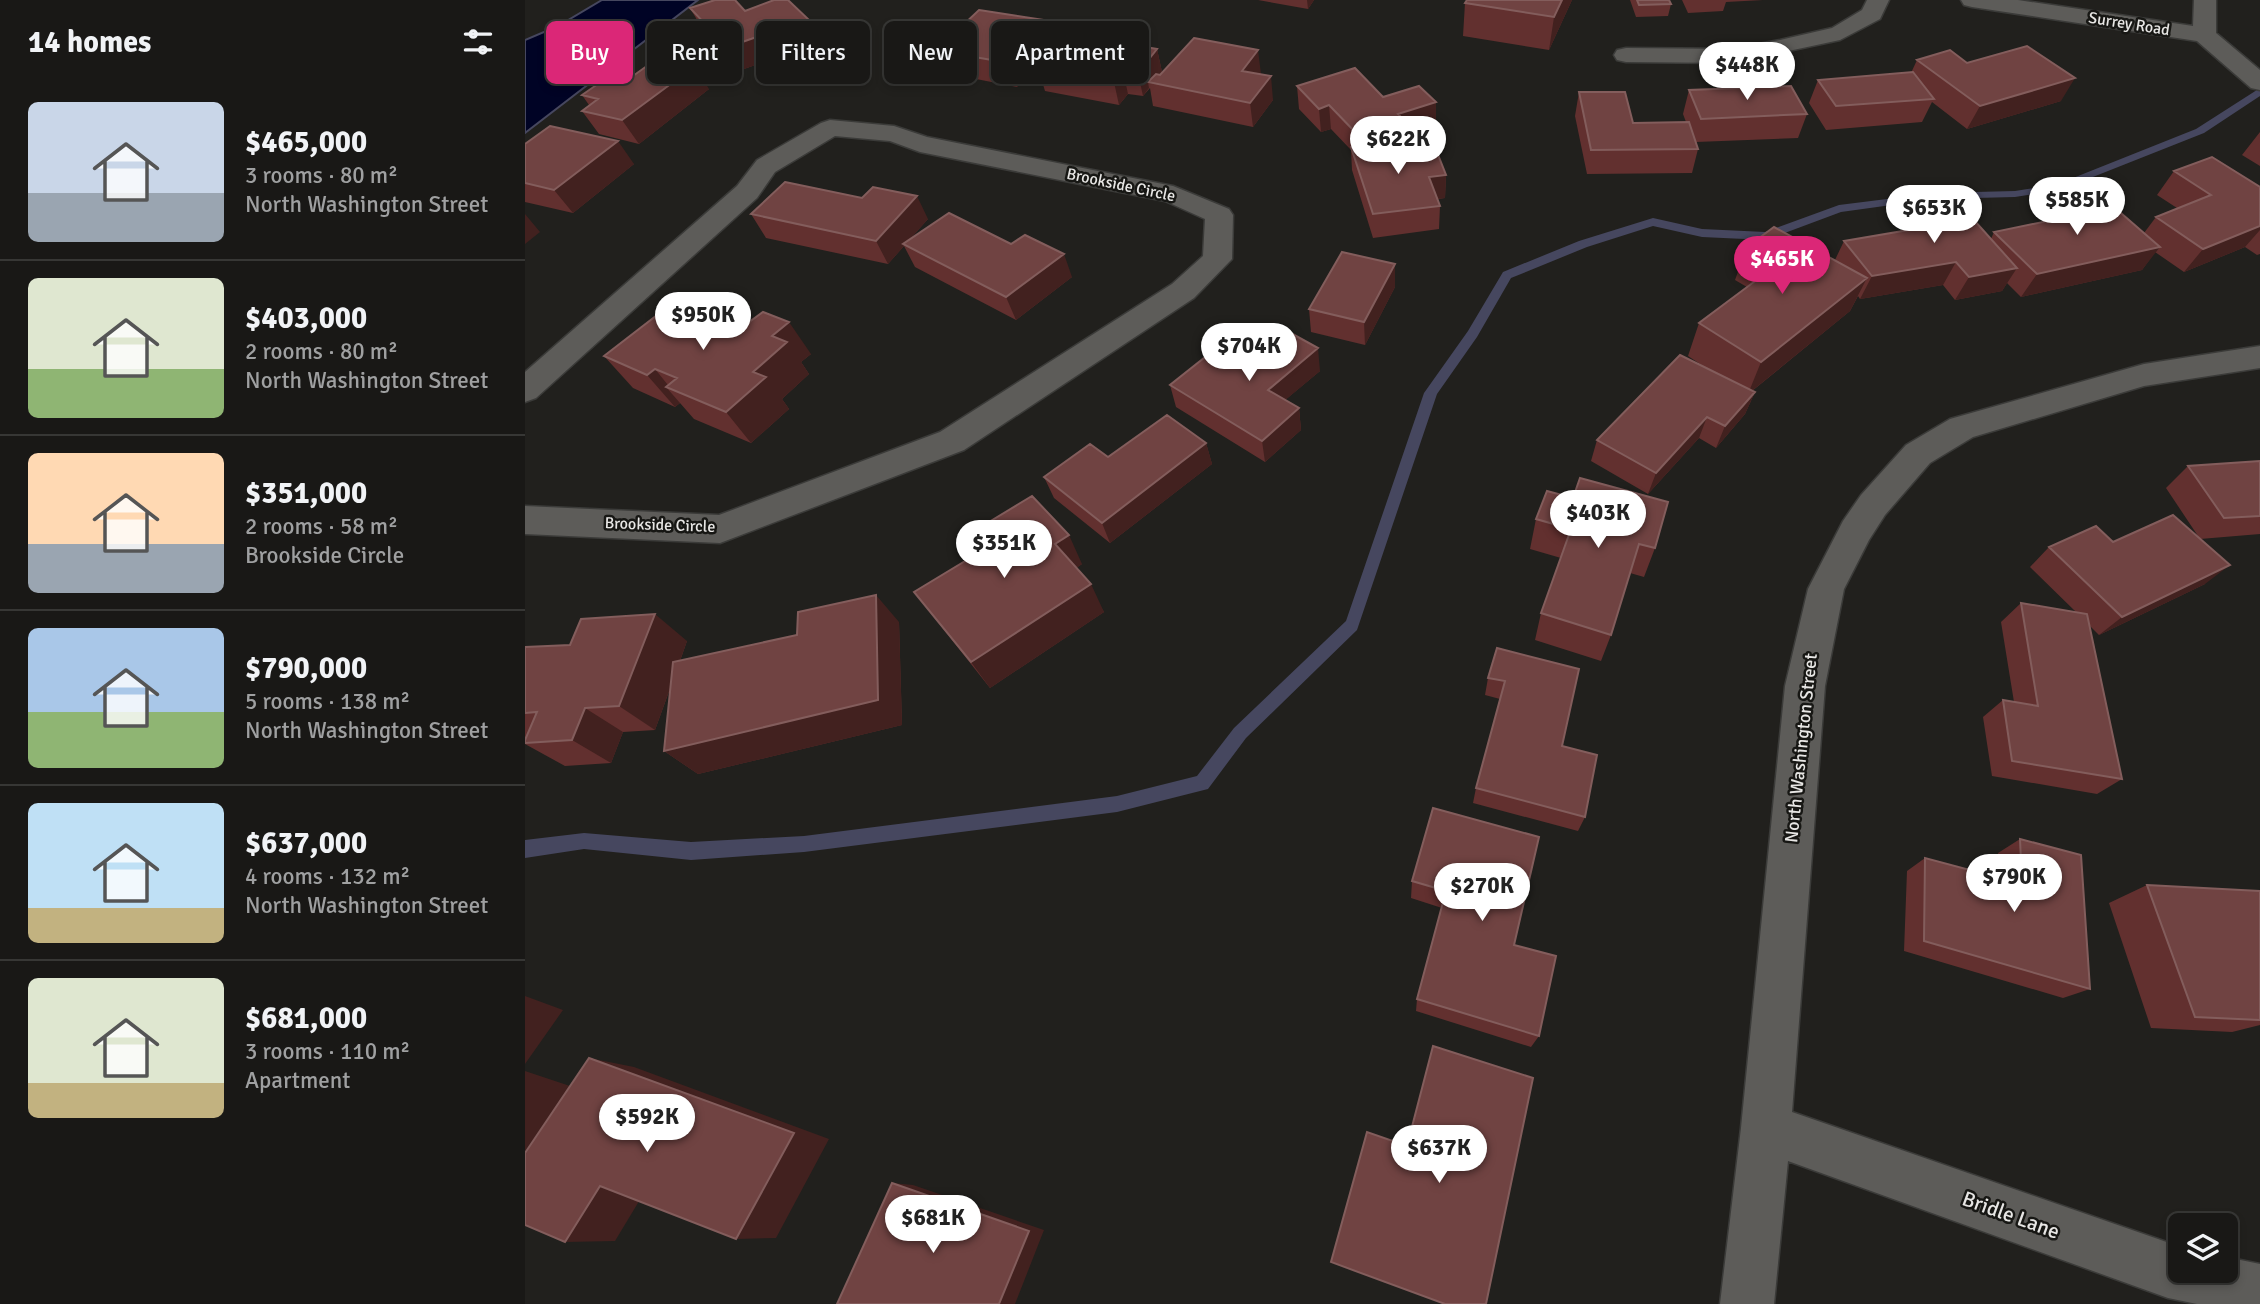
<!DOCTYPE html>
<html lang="en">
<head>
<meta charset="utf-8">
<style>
	body { margin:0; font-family:Signika,sans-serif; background:#262523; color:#f1f3f6; height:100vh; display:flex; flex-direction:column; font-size:26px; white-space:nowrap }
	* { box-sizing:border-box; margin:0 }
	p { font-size:23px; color:#9fa0a1 }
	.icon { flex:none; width:38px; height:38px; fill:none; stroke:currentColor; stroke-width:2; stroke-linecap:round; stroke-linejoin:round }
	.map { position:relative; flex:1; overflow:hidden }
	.drawer { display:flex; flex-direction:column; background:#191816; width:525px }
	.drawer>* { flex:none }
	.banner { position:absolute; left:21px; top:21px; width:665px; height:63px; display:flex; gap:14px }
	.tools { position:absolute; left:1643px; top:1213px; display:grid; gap:14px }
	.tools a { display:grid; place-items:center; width:70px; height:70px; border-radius:10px; background:#191816; box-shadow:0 4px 10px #0003,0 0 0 2px #373735; font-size:35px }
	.price { position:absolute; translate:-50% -60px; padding:0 16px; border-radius:24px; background:#fff; color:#222; font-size:23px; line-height:46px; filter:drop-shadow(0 2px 4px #0008) }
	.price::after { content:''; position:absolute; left:50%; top:42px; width:21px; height:16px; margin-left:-10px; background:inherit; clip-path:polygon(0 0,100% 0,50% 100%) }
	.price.current { background:#db2777; color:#fff }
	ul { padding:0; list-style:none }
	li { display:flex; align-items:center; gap:21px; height:175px; padding:0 28px }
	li+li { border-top:2px solid #373735 }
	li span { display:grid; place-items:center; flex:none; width:196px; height:140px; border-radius:10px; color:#555 }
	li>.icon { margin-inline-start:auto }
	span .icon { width:84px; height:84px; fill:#fffc; stroke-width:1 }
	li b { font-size:30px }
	h2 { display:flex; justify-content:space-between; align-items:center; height:84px; padding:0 28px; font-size:30px }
	.pill { padding:0 24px; border-radius:10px; background:#191816; box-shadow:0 4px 10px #0003,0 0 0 2px #373735; font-size:24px; line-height:63px }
	.pill.current { background:#db2777; color:#fff }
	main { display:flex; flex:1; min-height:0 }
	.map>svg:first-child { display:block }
</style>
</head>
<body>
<main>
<section class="drawer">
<h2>14 homes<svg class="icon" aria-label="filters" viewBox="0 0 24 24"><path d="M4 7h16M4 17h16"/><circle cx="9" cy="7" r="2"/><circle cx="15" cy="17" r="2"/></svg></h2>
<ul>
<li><span style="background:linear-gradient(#c9d6e8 65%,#9aa5b1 0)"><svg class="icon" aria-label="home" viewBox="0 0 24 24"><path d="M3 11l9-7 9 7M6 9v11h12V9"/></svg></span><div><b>$465,000</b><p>3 rooms · 80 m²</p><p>North Washington Street</p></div></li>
<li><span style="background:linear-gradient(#dfe7d0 65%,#8fb573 0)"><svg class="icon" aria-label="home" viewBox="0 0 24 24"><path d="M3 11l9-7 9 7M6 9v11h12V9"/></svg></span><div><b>$403,000</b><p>2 rooms · 80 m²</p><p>North Washington Street</p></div></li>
<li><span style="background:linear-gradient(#ffd9b3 65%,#9aa5b1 0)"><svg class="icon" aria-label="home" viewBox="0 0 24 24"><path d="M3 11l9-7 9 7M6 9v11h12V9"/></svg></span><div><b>$351,000</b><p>2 rooms · 58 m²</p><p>Brookside Circle</p></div></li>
<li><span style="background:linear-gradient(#a9c7e8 60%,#8fb573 0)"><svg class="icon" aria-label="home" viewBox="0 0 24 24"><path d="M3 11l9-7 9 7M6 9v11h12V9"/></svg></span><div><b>$790,000</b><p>5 rooms · 138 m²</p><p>North Washington Street</p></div></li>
<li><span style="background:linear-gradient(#bfe0f5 75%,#c2b280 0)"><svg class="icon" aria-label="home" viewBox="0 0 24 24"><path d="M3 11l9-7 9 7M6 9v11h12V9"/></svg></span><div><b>$637,000</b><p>4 rooms · 132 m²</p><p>North Washington Street</p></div></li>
<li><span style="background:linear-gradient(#dfe7d0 75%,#c2b280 0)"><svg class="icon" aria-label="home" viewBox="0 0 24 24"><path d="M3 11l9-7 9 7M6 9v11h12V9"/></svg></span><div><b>$681,000</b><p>3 rooms · 110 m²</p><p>Apartment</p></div></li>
</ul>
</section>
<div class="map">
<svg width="1735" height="1304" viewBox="0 0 1735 1304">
	<rect width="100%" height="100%" fill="#21201d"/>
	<path fill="#000325" stroke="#46475f" stroke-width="2" d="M 77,0 L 173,0 L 0,133 L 0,40 L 33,26 Z"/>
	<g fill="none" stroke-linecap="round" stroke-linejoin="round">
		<path fill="#46475f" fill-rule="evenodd" d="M 1735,88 L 1735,96 L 1679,133 L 1535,190 L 1490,197 L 1410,199 L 1316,212 L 1241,240 L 1177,237 L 1128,226 L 1062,247 L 986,278 L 952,337 L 912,394 L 832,630 L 721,738 L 683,789 L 592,812 L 279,852 L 166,860 L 59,849 L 0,858 L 0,840 L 59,833 L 166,842 L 279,836 L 592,796 L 672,776 L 709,728 L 821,621 L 899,393 L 943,331 L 978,272 L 1054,241 L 1128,218 L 1177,229 L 1240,232 L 1314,205 L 1410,193 L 1490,191 L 1533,184 L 1671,129 Z"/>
		<defs>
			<path id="street" d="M 1342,0 L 1364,0 L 1355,19 L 1315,40 L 1207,63 L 1101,62 L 1092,60 L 1089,55 L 1092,50 L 1101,48 L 1207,49 L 1255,40 L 1307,28 L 1337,10 Z
				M 1436,0 L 1493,0 L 1668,26 L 1669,0 L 1691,0 L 1691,33 L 1735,70 L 1735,90 L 1726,88 L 1672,41 L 1447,7 L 1439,5 Z
				M 305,120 L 369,126 L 402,137 L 648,186 L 704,209 L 708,215 L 707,259 L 669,298 L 439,450 L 195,543 L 0,534 L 0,506 L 194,515 L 415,432 L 647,284 L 678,256 L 680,219 L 640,201 L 395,152 L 365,141 L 310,136 L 250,172 L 232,198 L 11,398 L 0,402 L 0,372 L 212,186 L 232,160 L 296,123 Z
				M 1735,346 L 1735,368 L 1619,386 L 1448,437 L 1405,463 L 1360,515 L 1344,540 L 1319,589 L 1300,686 L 1267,1112 L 1656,1247 L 1656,1270 L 1701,1270 L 1701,1257 L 1735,1264 L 1735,1304 L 1672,1304 L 1643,1298 L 1263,1161 L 1249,1304 L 1195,1304 L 1216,1128 L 1260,686 L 1283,589 L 1318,521 L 1336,495 L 1381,445 L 1425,419 L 1619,364 Z"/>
		</defs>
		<use href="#street" stroke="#3b3b39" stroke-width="3"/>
		<use href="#street" fill="#5d5c59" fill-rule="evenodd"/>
	</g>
	<path fill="#62302f" d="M 733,0 L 789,0 L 783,9 Z
		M 1047,0 L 1024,50 L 938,36 L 940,3 Z
		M 1105,0 L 1144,0 L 1146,4 L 1143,16 L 1111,17 Z
		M 1157,0 L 1238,0 L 1201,2 L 1198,11 L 1163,13 Z
		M 165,8 L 220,11 L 294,43 L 196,77 L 179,58 L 166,34 L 178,30 Z
		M 417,45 L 531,45 L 492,87 L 446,78 L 444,72 L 426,69 Z
		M 632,49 L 637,72 L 635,75 L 736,74 L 748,100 L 728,127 L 628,106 L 625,88 L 618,96 L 603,94 L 594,105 L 520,91 L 513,68 Z
		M 1392,60 L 1442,63 L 1536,101 L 1442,129 L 1407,102 L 1397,122 L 1301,130 L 1284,103 L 1293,80 L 1386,73 Z
		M 101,81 L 184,89 L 114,144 L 74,134 L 57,111 L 64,105 L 57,95 Z
		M 772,86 L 858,97 L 911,125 L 877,136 L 877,143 L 875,143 L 878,151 L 921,175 L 920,198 L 913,199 L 915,206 L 914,229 L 848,238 L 827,170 L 826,150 L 806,129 L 796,132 L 774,109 Z
		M 1164,90 L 1282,114 L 1273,138 L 1171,142 L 1173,149 L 1167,173 L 1062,174 L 1050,116 L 1054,92 L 1108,123 L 1161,122 L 1158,114 Z
		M 1735,132 L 1735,166 L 1717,155 Z
		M 0,144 L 109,164 L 48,213 L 0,202 Z
		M 1649,171 L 1735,187 L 1735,254 L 1732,255 L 1720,247 L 1659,272 L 1630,252 L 1617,270 L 1496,297 L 1482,283 L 1477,291 L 1430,300 L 1418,285 L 1335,299 L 1333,296 L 1325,311 L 1227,391 L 1230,392 L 1220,414 L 1191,448 L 1174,438 L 1123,494 L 1066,461 L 1072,440 L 1184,370 L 1163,356 L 1174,323 L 1222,287 L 1210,280 L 1222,247 L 1310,260 L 1319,241 L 1378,231 L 1390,207 L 1466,239 L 1469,232 L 1520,222 L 1532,202 L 1619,233 L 1631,217 L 1652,208 L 1632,195 Z
		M 226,214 L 403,219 L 385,239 L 547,277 L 491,320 L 390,267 L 379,246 L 363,264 L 241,238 Z
		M 870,264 L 870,287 L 840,345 L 786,332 L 784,309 Z
		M 286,354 L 276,362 L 284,374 L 257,399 L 264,409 L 226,443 L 169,419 L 155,403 L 150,407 L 108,388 L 79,356 Z
		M 705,366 L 795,371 L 760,400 L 774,408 L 776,430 L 740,462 L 651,407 L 645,385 Z
		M 681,443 L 687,464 L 585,543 L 529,498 L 519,477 L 583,457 Z
		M 1735,461 L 1735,534 L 1675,539 L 1641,488 L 1663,466 Z
		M 1022,491 L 1130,548 L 1119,577 L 1105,573 L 1086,635 L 1076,661 L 1010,640 L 1016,613 L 1036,558 L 1005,549 L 1011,519 Z
		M 436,539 L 557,564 L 551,568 L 579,612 L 465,688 L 389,592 L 447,556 Z
		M 1588,542 L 1680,584 L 1574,635 L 1564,625 L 1597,779 L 1572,794 L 1467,776 L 1458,717 L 1478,700 L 1489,702 L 1476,622 L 1496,603 L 1551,612 L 1505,567 L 1524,547 Z
		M 374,622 L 377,725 L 173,774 L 139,751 L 146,686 L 130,730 L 98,732 L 86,763 L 40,766 L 0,744 L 0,647 L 162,641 L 155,661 Z
		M 972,648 L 1060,817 L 1053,831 L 948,803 L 951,788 L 975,699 L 960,695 L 963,678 Z
		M 908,808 L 989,945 L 1014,1036 L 1006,1047 L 891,1011 L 892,999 L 917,908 L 886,898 L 887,881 Z
		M 1495,839 L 1565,989 L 1538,998 L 1379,951 L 1382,871 L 1400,858 L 1474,878 L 1473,853 Z
		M 1622,885 L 1735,891 L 1735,1025 L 1707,1032 L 1626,1028 L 1584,903 Z"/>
	<path fill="#42211f" d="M 782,0 L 789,0 L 783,9 Z
		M 1037,0 L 1047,0 L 1024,50 L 1029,17 Z
		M 283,19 L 294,43 L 196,77 L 183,54 Z
		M 525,21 L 531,45 L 492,87 L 484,63 Z
		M 632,49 L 637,72 L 628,83 L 623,82 L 624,88 L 618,96 L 613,73 Z
		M 733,50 L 736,74 L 720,94 L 717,71 Z
		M 170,66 L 184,89 L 114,144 L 97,120 Z
		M 598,71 L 603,94 L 594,105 L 589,82 Z
		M 746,76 L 748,100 L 728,127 L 725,103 Z
		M 1550,78 L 1536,101 L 1442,129 L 1455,106 Z
		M 911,102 L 911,125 L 877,136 L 877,143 L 833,158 L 832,134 L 873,114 Z
		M 804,105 L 806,129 L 796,132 L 794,109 Z
		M 93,141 L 109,164 L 48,213 L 29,190 Z
		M 921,175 L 920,198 L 903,200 L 904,177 Z
		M 392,196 L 403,219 L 380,245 L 378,244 L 379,246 L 363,264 L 351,241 Z
		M 0,214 L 15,232 L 0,244 Z
		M 1735,226 L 1735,230 L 1720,247 L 1659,272 L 1678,249 Z
		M 1635,247 L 1617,270 L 1496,297 L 1512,274 Z
		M 539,254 L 547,277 L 491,320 L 481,297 Z
		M 1431,262 L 1418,285 L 1335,299 L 1347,276 Z
		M 870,264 L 870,287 L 840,345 L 839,322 Z
		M 1492,268 L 1477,291 L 1430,300 L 1444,277 Z
		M 1342,278 L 1325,311 L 1223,394 L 1236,362 Z
		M 264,322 L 286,354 L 276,362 L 284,374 L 257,399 L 264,409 L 226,443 L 201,412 L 228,372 L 247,336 Z
		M 793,348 L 795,371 L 746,412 L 743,390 Z
		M 130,369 L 147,390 L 141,387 L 155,403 L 150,407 L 122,375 Z
		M 1230,392 L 1220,414 L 1191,448 L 1200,426 Z
		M 774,408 L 776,430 L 740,462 L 737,441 Z
		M 1182,417 L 1174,438 L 1123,494 L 1131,473 Z
		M 681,443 L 687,464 L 585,543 L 577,523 Z
		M 544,535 L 557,564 L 544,573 L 530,544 Z
		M 1705,565 L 1680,584 L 1574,635 L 1597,617 Z
		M 566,584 L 579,612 L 465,688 L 446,662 Z
		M 351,595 L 374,622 L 377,725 L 173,774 L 139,751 Z
		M 130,614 L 162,641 L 130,730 L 94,706 Z
		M 60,708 L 98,732 L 86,763 L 47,740 Z
		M 0,996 L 38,1010 L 0,1064 Z
		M 64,1058 L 109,1067 L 304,1139 L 251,1238 L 211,1239 Z
		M 0,1071 L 45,1086 L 0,1152 Z
		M 367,1183 L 388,1185 L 519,1230 L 490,1304 L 474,1304 Z
		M 75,1186 L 122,1188 L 90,1241 L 40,1242 Z"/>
	<path fill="#704342" stroke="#835d5c" stroke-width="2" d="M 190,0 L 210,0 L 220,11 L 249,0 L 263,0 L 283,19 L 183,54 L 166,34 L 184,28 L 165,8 Z
		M 942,0 L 1037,0 L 1029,17 L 940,3 Z
		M 1112,0 L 1144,0 L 1146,4 L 1114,5 Z
		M 454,10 L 525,21 L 484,63 L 438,55 L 443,50 L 417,45 Z
		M 544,34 L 632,49 L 613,73 L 598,71 L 589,82 L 513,68 Z
		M 669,38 L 733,50 L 717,71 L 746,76 L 725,103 L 623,82 L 631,74 L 635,75 Z
		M 1502,46 L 1550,78 L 1455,106 L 1392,60 L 1425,50 L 1442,63 Z
		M 133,58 L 170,66 L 97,120 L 57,111 L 73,99 L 57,95 L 83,77 L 101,81 Z
		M 830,68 L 858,97 L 894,86 L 911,102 L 873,114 L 878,119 L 832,134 L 804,105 L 794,109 L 772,86 Z
		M 1388,72 L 1409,99 L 1311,106 L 1293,80 Z
		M 1266,86 L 1282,114 L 1176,119 L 1164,90 Z
		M 1054,92 L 1100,92 L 1108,123 L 1164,122 L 1173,149 L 1066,150 Z
		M 25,126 L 93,141 L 29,190 L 0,183 L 0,144 Z
		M 874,141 L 878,151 L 910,147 L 921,175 L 904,177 L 915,206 L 848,214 L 826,147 Z
		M 1687,157 L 1735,187 L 1735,226 L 1678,249 L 1631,217 L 1686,195 L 1649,171 Z
		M 260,182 L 337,198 L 348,187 L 392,196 L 351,241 L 226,214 Z
		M 1574,194 L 1635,247 L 1512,274 L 1469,232 L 1547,216 L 1532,202 Z
		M 1431,200 L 1492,268 L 1444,277 L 1431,262 L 1347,276 L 1319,241 L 1407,226 L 1390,207 Z
		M 424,213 L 486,244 L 500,235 L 539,254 L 481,297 L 378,244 Z
		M 1249,227 L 1342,278 L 1236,362 L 1174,323 L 1253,264 L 1222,247 Z
		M 817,252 L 870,264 L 839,322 L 784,309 Z
		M 153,299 L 220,325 L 238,312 L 264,322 L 247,336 L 262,342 L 228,372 L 241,377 L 201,412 L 141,387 L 152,378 L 130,369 L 122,375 L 79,356 Z
		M 753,326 L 793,348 L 743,390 L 774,408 L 737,441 L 645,385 L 684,354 L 705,366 Z
		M 1155,355 L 1230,392 L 1200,426 L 1182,417 L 1131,473 L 1072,440 Z
		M 642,415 L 681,443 L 577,523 L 519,477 L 565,444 L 583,457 Z
		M 1735,461 L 1735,516 L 1699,518 L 1663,466 Z
		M 1055,478 L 1143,502 L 1130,548 L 1114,544 L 1086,635 L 1016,613 L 1046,529 L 1011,519 L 1022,491 L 1048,498 Z
		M 507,496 L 544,535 L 530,544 L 566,584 L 446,662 L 389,592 L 450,555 L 436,539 Z
		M 1648,515 L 1705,565 L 1597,617 L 1524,547 L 1571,526 L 1588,542 Z
		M 351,595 L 353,700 L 139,751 L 148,662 L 272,635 L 273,612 Z
		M 1496,603 L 1562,614 L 1597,779 L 1487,761 L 1478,700 L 1513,706 Z
		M 130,614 L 94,706 L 60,708 L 47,740 L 0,743 L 0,740 L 12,712 L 0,713 L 0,647 L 45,645 L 56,619 Z
		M 972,648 L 1054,669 L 1037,746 L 1072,755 L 1060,817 L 951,788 L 980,681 L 963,678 Z
		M 908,808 L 1014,837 L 989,945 L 1031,956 L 1014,1036 L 892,999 L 921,891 L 887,881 Z
		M 1495,839 L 1556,855 L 1565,989 L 1399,941 L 1400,858 L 1497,884 Z
		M 1622,885 L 1735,891 L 1735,1020 L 1670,1017 Z
		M 908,1046 L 1008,1078 L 961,1304 L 920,1304 L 806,1262 L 842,1132 L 882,1146 Z
		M 64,1058 L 269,1133 L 211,1239 L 75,1186 L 40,1242 L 0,1225 L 0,1153 Z
		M 367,1183 L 504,1231 L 474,1304 L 312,1304 Z"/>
	<g text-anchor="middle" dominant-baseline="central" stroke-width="5" stroke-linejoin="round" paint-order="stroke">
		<g font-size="16" fill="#e8e7e5" stroke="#171714">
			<text transform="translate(1604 24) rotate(9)">Surrey Road</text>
			<text transform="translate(596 185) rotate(12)">Brookside Circle</text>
			<text transform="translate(135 525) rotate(2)">Brookside Circle</text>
		</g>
		<g font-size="18" fill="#e8e7e5" stroke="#171714">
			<text transform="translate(1276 748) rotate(-84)">North Washington Street</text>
		</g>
		<g font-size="21" fill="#e8e7e5" stroke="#171714">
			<text transform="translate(1486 1215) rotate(20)">Bridle Lane</text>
		</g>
	</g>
</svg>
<div class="tools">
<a><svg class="icon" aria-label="layers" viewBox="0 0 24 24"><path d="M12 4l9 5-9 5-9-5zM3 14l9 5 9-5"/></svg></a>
</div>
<b class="price" style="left:1222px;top:102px">$448K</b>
<b class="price" style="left:873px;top:176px">$622K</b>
<b class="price" style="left:1552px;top:237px">$585K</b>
<b class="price" style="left:1409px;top:245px">$653K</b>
<b class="price current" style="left:1257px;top:296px">$465K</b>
<b class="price" style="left:178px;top:352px">$950K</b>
<b class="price" style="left:724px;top:383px">$704K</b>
<b class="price" style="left:1073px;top:550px">$403K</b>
<b class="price" style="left:479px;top:580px">$351K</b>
<b class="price" style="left:1489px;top:914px">$790K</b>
<b class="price" style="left:957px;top:923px">$270K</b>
<b class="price" style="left:122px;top:1154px">$592K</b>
<b class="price" style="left:914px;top:1185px">$637K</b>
<b class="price" style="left:408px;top:1255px">$681K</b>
<div class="banner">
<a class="pill current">Buy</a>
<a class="pill">Rent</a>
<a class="pill">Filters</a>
<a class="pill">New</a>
<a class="pill">Apartment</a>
</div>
</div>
</main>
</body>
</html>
